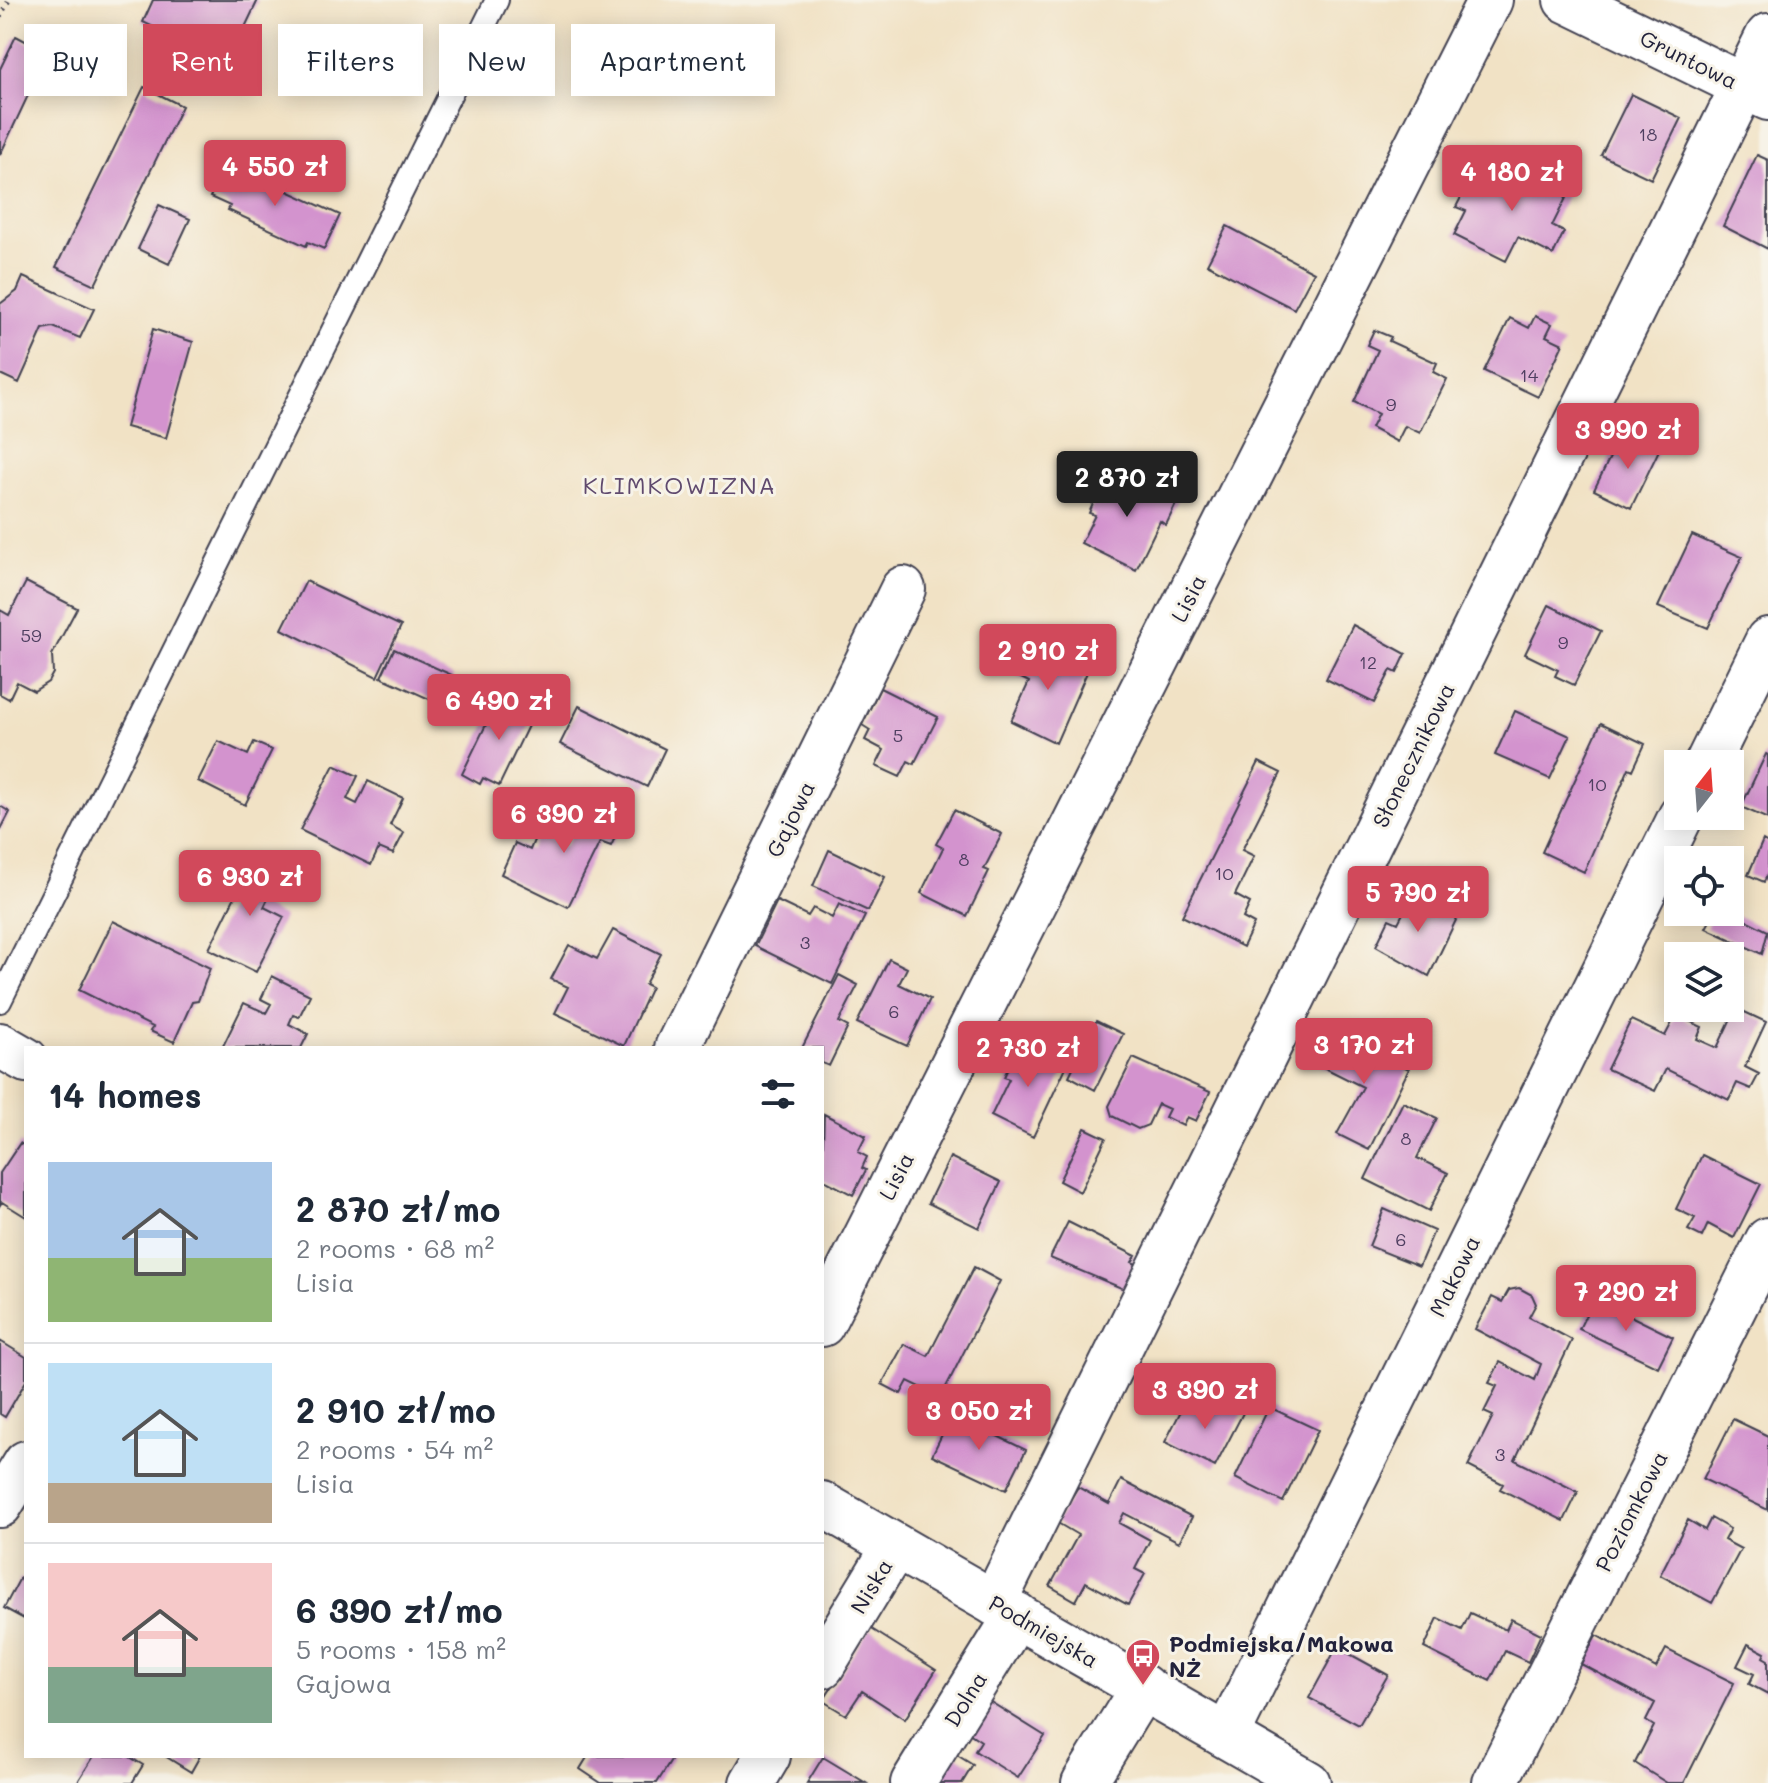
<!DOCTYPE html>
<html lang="en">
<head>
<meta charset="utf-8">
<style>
	body { margin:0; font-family:Mali,sans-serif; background:#f2f2f3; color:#1f2937; height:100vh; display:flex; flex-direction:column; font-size:30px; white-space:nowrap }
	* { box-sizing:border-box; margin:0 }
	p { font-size:26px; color:#747a83 }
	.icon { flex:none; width:44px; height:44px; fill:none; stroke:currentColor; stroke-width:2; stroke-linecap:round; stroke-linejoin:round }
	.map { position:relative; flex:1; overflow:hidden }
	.panel { position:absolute; left:24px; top:1046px; width:800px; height:712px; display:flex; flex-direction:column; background:#fff; border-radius:0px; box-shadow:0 4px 20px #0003 }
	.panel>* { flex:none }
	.top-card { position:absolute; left:24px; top:24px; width:800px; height:72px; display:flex; gap:16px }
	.needle { width:52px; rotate:17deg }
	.tools { position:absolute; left:1664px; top:750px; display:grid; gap:16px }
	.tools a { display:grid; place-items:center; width:80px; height:80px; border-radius:0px; background:#fff; box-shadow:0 4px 20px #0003; font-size:40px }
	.price { position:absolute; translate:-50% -68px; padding:0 18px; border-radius:8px; background:#d1495b; color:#fff; font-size:26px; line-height:52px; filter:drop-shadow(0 2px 4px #0008) }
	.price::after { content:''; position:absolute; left:50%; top:48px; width:24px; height:18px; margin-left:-12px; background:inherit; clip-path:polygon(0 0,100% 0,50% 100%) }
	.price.current { background:#222; color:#fff }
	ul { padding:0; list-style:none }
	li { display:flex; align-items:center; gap:24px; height:200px; padding:0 24px }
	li+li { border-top:2px solid #e0e1e3 }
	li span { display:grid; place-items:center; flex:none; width:224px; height:160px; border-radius:0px; color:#555 }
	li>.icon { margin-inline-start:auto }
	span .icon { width:96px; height:96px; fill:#fffc; stroke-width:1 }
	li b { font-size:34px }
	h2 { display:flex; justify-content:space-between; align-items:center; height:96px; padding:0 24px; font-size:34px }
	.pill { padding:0 28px; border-radius:0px; background:#fff; box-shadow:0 4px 20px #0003; font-size:28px; line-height:72px }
	.pill.current { background:#d1495b; color:#fff }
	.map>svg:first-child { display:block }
</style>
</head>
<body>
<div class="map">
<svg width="1768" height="1783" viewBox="0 0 1768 1783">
	<rect width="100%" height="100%" fill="#f7f3e8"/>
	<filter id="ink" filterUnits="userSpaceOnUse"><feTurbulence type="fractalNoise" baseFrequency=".0125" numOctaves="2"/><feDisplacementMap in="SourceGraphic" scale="16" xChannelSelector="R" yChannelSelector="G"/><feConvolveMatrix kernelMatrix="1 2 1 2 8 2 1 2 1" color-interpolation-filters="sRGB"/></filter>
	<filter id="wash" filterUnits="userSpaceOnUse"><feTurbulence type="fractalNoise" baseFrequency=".006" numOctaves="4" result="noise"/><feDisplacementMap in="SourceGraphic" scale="32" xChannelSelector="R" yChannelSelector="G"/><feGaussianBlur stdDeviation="1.8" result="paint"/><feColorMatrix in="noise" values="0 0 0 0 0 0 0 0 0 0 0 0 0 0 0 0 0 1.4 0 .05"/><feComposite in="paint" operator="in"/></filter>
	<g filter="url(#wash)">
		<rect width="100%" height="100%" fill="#f1e2c5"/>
		<g id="blocks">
			<path fill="#d393ce" d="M 153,0 L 258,0 L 228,63 L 143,22 Z
				M 16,36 L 48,53 L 0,155 L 0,69 Z
				M 144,87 L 182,106 L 95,285 L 56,267 Z
				M 1631,94 L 1681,118 L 1651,179 L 1601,155 Z
				M 1757,155 L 1768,160 L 1768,249 L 1723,226 Z
				M 226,163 L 340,215 L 324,249 L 308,242 L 306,246 L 228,210 L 230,206 L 210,197 Z
				M 1489,165 L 1541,191 L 1550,172 L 1573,184 L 1552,226 L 1564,232 L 1553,255 L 1518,237 L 1506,261 L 1454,235 L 1466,211 L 1456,207 L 1469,182 L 1478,186 Z
				M 159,205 L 190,219 L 169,264 L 138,249 Z
				M 1227,226 L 1314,272 L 1294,309 L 1207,264 Z
				M 23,277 L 94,309 L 80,338 L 53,327 L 43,329 L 19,383 L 0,374 L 0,304 L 17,291 Z
				M 1535,316 L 1552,324 L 1546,336 L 1563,344 L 1538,397 L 1484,371 L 1510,318 L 1529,328 Z
				M 153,329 L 193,342 L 166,438 L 126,427 Z
				M 1374,330 L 1391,337 L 1389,341 L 1437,363 L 1433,372 L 1447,379 L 1420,433 L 1405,426 L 1397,442 L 1371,428 L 1378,414 L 1354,402 L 1378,350 L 1367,345 Z
				M 1640,433 L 1662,444 L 1631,508 L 1594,490 L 1615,447 L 1630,455 Z
				M 1117,470 L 1178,500 L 1166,525 L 1160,521 L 1136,570 L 1081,543 L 1095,515 L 1089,513 L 1100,488 L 1107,492 Z
				M 1692,535 L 1742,557 L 1708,628 L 1658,607 Z
				M 306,581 L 401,626 L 377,677 L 282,629 Z
				M 26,582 L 77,608 L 52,655 L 53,673 L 48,682 L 34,691 L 17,682 L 9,699 L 0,694 L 0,610 L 9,615 Z
				M 1549,605 L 1601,631 L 1574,685 L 1555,676 L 1558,670 L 1525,654 Z
				M 1353,625 L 1406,654 L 1397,673 L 1391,670 L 1374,703 L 1326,679 Z
				M 1034,642 L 1088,670 L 1056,743 L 1011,721 L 1029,682 L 1017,676 Z
				M 394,649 L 454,676 L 440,704 L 381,677 Z
				M 880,688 L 938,717 L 914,764 L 908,761 L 900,777 L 876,766 L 884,750 L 865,740 L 870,730 L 862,725 Z
				M 499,698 L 517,706 L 521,700 L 537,707 L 499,786 L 483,778 L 480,784 L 462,774 Z
				M 579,706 L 665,749 L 647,787 L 560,744 Z
				M 1515,711 L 1570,736 L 1550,779 L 1495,755 Z
				M 1601,723 L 1645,744 L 1633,770 L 1629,768 L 1584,872 L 1542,852 Z
				M 218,741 L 248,755 L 254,742 L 272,750 L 245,805 L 198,781 Z
				M 1766,754 L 1768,755 L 1768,819 L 1741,807 Z
				M 1259,762 L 1281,773 L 1242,850 L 1254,856 L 1235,895 L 1250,903 L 1243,918 L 1254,924 L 1243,947 L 1182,916 Z
				M 334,765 L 358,776 L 347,799 L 357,804 L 368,781 L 403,798 L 390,825 L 404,833 L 393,854 L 379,848 L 371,865 L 300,830 Z
				M 590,798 L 626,814 L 611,846 L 600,842 L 568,907 L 501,874 L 515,843 L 530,850 L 537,833 L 565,847 Z
				M 0,806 L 10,812 L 0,831 Z
				M 954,810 L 1002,834 L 984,869 L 989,871 L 967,916 L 921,893 L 943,848 L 936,844 Z
				M 1763,840 L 1768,843 L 1768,873 L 1764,882 L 1748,875 Z
				M 829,850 L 885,877 L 868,911 L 813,886 Z
				M 255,856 L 282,870 L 264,907 L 284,917 L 256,972 L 209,949 Z
				M 1413,894 L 1458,916 L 1429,976 L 1376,946 L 1389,919 L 1398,923 Z
				M 777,901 L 808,916 L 813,908 L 832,918 L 839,904 L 865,916 L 832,984 L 755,946 Z
				M 1715,912 L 1730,912 L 1768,931 L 1762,954 L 1706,928 Z
				M 113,921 L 210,968 L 198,1001 L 192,1002 L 174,1042 L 150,1031 L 153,1027 L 79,990 Z
				M 613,930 L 661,954 L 645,984 L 651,987 L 624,1046 L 555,1013 L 568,987 L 551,979 L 569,945 L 597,959 Z
				M 889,959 L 907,968 L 899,984 L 930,999 L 907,1046 L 857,1023 Z
				M 839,975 L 858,985 L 839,1022 L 848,1027 L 829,1066 L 822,1063 L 822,1048 L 802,1048 Z
				M 272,976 L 310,995 L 299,1017 L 293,1015 L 289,1024 L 308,1034 L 301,1048 L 222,1048 L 244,1003 L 266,1013 L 271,1004 L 261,999 Z
				M 1736,1008 L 1766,1022 L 1745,1067 L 1759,1074 L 1751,1089 L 1737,1083 L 1729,1100 L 1666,1069 L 1655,1091 L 1607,1069 L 1631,1020 L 1665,1036 L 1676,1015 L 1702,1027 L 1697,1039 L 1717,1048 Z
				M 1096,1021 L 1123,1034 L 1095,1090 L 1069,1076 Z
				M 1333,1031 L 1409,1069 L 1369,1150 L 1337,1134 L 1363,1087 L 1317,1064 Z
				M 1020,1042 L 1067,1065 L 1033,1137 L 991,1116 L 1009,1079 L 1004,1077 Z
				M 1133,1058 L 1210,1092 L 1196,1121 L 1187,1117 L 1183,1126 L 1165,1117 L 1169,1109 L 1158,1104 L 1148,1125 L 1138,1129 L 1112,1116 L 1109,1106 Z
				M 1403,1102 L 1437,1118 L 1417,1158 L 1448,1173 L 1429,1211 L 1365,1179 Z
				M 824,1114 L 866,1136 L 858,1152 L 867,1157 L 862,1168 L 866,1170 L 853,1195 L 822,1179 Z
				M 1085,1128 L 1106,1138 L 1080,1192 L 1059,1181 Z
				M 20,1143 L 26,1147 L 26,1217 L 2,1202 L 0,1205 L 0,1173 Z
				M 1702,1155 L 1761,1184 L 1734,1238 L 1708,1224 L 1702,1237 L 1688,1230 L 1695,1218 L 1676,1209 Z
				M 950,1157 L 1001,1182 L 979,1228 L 928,1203 Z
				M 1384,1209 L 1434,1231 L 1419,1266 L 1369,1246 Z
				M 1068,1222 L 1136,1256 L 1132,1262 L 1138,1265 L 1126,1290 L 1050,1258 Z
				M 974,1267 L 1000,1281 L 941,1397 L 908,1381 L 901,1394 L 882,1384 L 904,1344 L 928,1356 Z
				M 1519,1288 L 1532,1295 L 1536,1304 L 1529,1317 L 1572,1340 L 1515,1460 L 1578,1492 L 1564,1521 L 1500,1489 L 1503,1484 L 1468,1466 L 1493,1416 L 1484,1412 L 1497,1386 L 1489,1383 L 1500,1362 L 1535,1380 L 1541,1364 L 1475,1329 L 1492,1297 L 1502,1302 L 1509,1290 Z
				M 1594,1298 L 1673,1337 L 1658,1367 L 1579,1329 Z
				M 0,1341 L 26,1357 L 26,1381 L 5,1417 L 0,1414 Z
				M 1214,1397 L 1243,1413 L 1215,1467 L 1165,1442 L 1184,1405 L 1204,1415 Z
				M 1269,1407 L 1318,1430 L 1283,1502 L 1235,1478 Z
				M 952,1414 L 1026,1450 L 1006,1490 L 932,1455 Z
				M 1733,1419 L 1768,1436 L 1768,1510 L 1703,1479 Z
				M 1121,1480 L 1192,1517 L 1179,1542 L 1124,1513 L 1119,1523 L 1150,1540 L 1135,1569 L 1145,1574 L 1128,1605 L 1086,1582 L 1076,1601 L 1050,1586 L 1078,1535 L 1056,1522 L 1078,1487 L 1109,1504 Z
				M 1711,1518 L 1730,1529 L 1724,1540 L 1741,1549 L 1712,1603 L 1660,1575 L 1688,1520 L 1705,1530 Z
				M 20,1578 L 26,1581 L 26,1620 L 4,1608 Z
				M 1470,1613 L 1506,1630 L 1511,1619 L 1541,1634 L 1528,1662 L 1505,1651 L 1490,1681 L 1424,1648 L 1438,1618 L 1462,1630 Z
				M 870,1628 L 936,1670 L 905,1719 L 862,1691 L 846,1715 L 823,1701 Z
				M 1596,1635 L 1656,1668 L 1666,1649 L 1734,1683 L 1684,1783 L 1667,1783 L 1635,1763 L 1654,1726 L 1646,1721 L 1655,1703 L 1581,1664 Z
				M 1748,1644 L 1765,1653 L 1763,1657 L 1768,1660 L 1768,1694 L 1749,1684 L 1754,1674 L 1737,1666 Z
				M 1337,1647 L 1388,1675 L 1359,1725 L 1309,1698 Z
				M 989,1701 L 1045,1736 L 1018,1778 L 975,1751 L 981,1741 L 969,1733 Z
				M 947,1749 L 973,1765 L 962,1783 L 926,1783 Z
				M 94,1756 L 128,1756 L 143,1765 L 132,1783 L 77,1783 Z
				M 165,1756 L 200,1756 L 191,1772 Z
				M 588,1756 L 674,1756 L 657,1783 L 601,1783 L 580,1769 Z
				M 823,1757 L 866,1783 L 807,1783 Z"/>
		</g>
	</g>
	<g filter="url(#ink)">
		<use href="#blocks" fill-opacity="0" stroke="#413f50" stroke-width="2"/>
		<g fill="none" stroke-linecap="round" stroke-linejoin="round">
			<defs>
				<path id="lane" d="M 0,1001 L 497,0"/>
				<path id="street" d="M 1566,0 L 1768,98
					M 1707,764 L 1768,640
					M 0,1045 L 26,1060
					M 677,1048 L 903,589
					M 822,1324 L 1490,0
					M 822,1504 L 1308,1783
					M 0,1505 L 26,1463
					M 994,1603 L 1768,36
					M 822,1666 L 895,1546
					M 1227,1736 L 1681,816
					M 752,1783 L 768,1756
					M 913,1783 L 1017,1615
					M 1084,1783 L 1143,1687
					M 1495,1783 L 1768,1240"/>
			</defs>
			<use href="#lane" stroke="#413f50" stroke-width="26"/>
			<use href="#street" stroke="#413f50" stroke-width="48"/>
			<path stroke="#413f50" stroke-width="5" stroke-dasharray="2 6" stroke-linecap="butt" d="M 0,17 L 9,0"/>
			<use href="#lane" stroke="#fff" stroke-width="22"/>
			<use href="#street" stroke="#fff" stroke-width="44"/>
		</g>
	</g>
	<defs>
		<symbol id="bus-pin" viewBox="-11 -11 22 30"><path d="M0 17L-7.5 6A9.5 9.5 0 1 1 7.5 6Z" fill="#d1495b" stroke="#f7f3e8"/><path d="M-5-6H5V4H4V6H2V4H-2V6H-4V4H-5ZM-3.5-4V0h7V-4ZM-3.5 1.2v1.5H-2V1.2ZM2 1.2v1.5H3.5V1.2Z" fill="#fff"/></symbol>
	</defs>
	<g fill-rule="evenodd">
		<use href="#bus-pin" x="1123" y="1636" width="40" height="54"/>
	</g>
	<g text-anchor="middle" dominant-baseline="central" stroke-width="6" stroke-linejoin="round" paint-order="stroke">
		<g font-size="18" fill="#4e3e60">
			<text x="1648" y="134">18</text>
			<text x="1529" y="375">14</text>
			<text x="1391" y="404">9</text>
			<text x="31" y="635">59</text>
			<text x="1563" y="642">9</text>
			<text x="1368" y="662">12</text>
			<text x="898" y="735">5</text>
			<text x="1597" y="784">10</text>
			<text x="964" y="859">8</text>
			<text x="1224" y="873">10</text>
			<text x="805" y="942">3</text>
			<text x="894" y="1011">6</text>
			<text x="1406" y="1138">8</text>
			<text x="1401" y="1239">6</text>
			<text x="1500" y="1454">3</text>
		</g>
		<g font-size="22" fill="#22223b" stroke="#f7f3e8">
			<text transform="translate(1689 59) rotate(26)">Gruntowa</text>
			<text transform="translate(1188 598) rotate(-63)">Lisia</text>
			<text transform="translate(1413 755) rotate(-64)">Słonecznikowa</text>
			<text transform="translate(790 819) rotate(-64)">Gajowa</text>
			<text transform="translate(896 1176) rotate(-63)">Lisia</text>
			<text transform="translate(1454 1276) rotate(-64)">Makowa</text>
			<text transform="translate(1631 1511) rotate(-63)">Poziomkowa</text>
			<text transform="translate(871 1586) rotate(-59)">Niska</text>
			<text transform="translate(1044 1631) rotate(30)">Podmiejska</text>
			<text transform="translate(965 1699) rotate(-58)">Dolna</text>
		</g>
		<g font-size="22" font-weight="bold" fill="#22223b" stroke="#f7f3e8" text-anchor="start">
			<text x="1169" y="1643">Podmiejska/Makowa<tspan x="1169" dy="25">NŻ</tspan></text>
		</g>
		<g font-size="24" letter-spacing="2" fill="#604a6e" stroke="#f7f3e8">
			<text x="680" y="484">KLIMKOWIZNA</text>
		</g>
	</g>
</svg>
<div class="tools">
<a><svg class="needle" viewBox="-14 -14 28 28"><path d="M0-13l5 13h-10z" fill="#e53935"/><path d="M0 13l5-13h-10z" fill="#747a83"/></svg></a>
<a><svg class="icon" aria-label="locate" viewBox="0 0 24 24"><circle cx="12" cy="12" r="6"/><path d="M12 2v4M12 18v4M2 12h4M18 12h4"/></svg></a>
<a><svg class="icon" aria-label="layers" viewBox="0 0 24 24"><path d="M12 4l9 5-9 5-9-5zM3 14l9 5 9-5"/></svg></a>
</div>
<b class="price" style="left:275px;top:208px">4 550 zł</b>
<b class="price" style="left:1512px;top:213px">4 180 zł</b>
<b class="price" style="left:1628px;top:471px">3 990 zł</b>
<b class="price current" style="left:1127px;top:519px">2 870 zł</b>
<b class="price" style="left:1048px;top:692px">2 910 zł</b>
<b class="price" style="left:499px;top:742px">6 490 zł</b>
<b class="price" style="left:564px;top:855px">6 390 zł</b>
<b class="price" style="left:250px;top:918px">6 930 zł</b>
<b class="price" style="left:1418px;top:934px">5 790 zł</b>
<b class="price" style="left:1364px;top:1086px">3 170 zł</b>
<b class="price" style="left:1028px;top:1089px">2 730 zł</b>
<b class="price" style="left:1626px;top:1333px">7 290 zł</b>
<b class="price" style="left:1205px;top:1431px">3 390 zł</b>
<b class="price" style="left:979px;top:1452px">3 050 zł</b>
<div class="top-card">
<a class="pill">Buy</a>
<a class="pill current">Rent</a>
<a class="pill">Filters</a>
<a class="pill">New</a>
<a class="pill">Apartment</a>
</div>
<section class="panel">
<h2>14 homes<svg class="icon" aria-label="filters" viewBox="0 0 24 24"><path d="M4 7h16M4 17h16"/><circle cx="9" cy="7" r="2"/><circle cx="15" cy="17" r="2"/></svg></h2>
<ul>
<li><span style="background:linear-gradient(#a9c7e8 60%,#8fb573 0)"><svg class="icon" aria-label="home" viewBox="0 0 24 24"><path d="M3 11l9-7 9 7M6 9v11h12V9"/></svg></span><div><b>2 870 zł/mo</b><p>2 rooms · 68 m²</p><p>Lisia</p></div></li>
<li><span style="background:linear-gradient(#bfe0f5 75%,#b9a48a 0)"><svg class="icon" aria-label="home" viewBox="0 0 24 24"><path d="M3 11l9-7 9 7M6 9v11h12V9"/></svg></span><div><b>2 910 zł/mo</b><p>2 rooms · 54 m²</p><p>Lisia</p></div></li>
<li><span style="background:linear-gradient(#f6c9c9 65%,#7fa58c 0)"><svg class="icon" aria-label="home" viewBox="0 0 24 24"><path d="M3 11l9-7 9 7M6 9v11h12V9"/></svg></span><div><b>6 390 zł/mo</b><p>5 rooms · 158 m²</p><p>Gajowa</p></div></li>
</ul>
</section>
</div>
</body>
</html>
